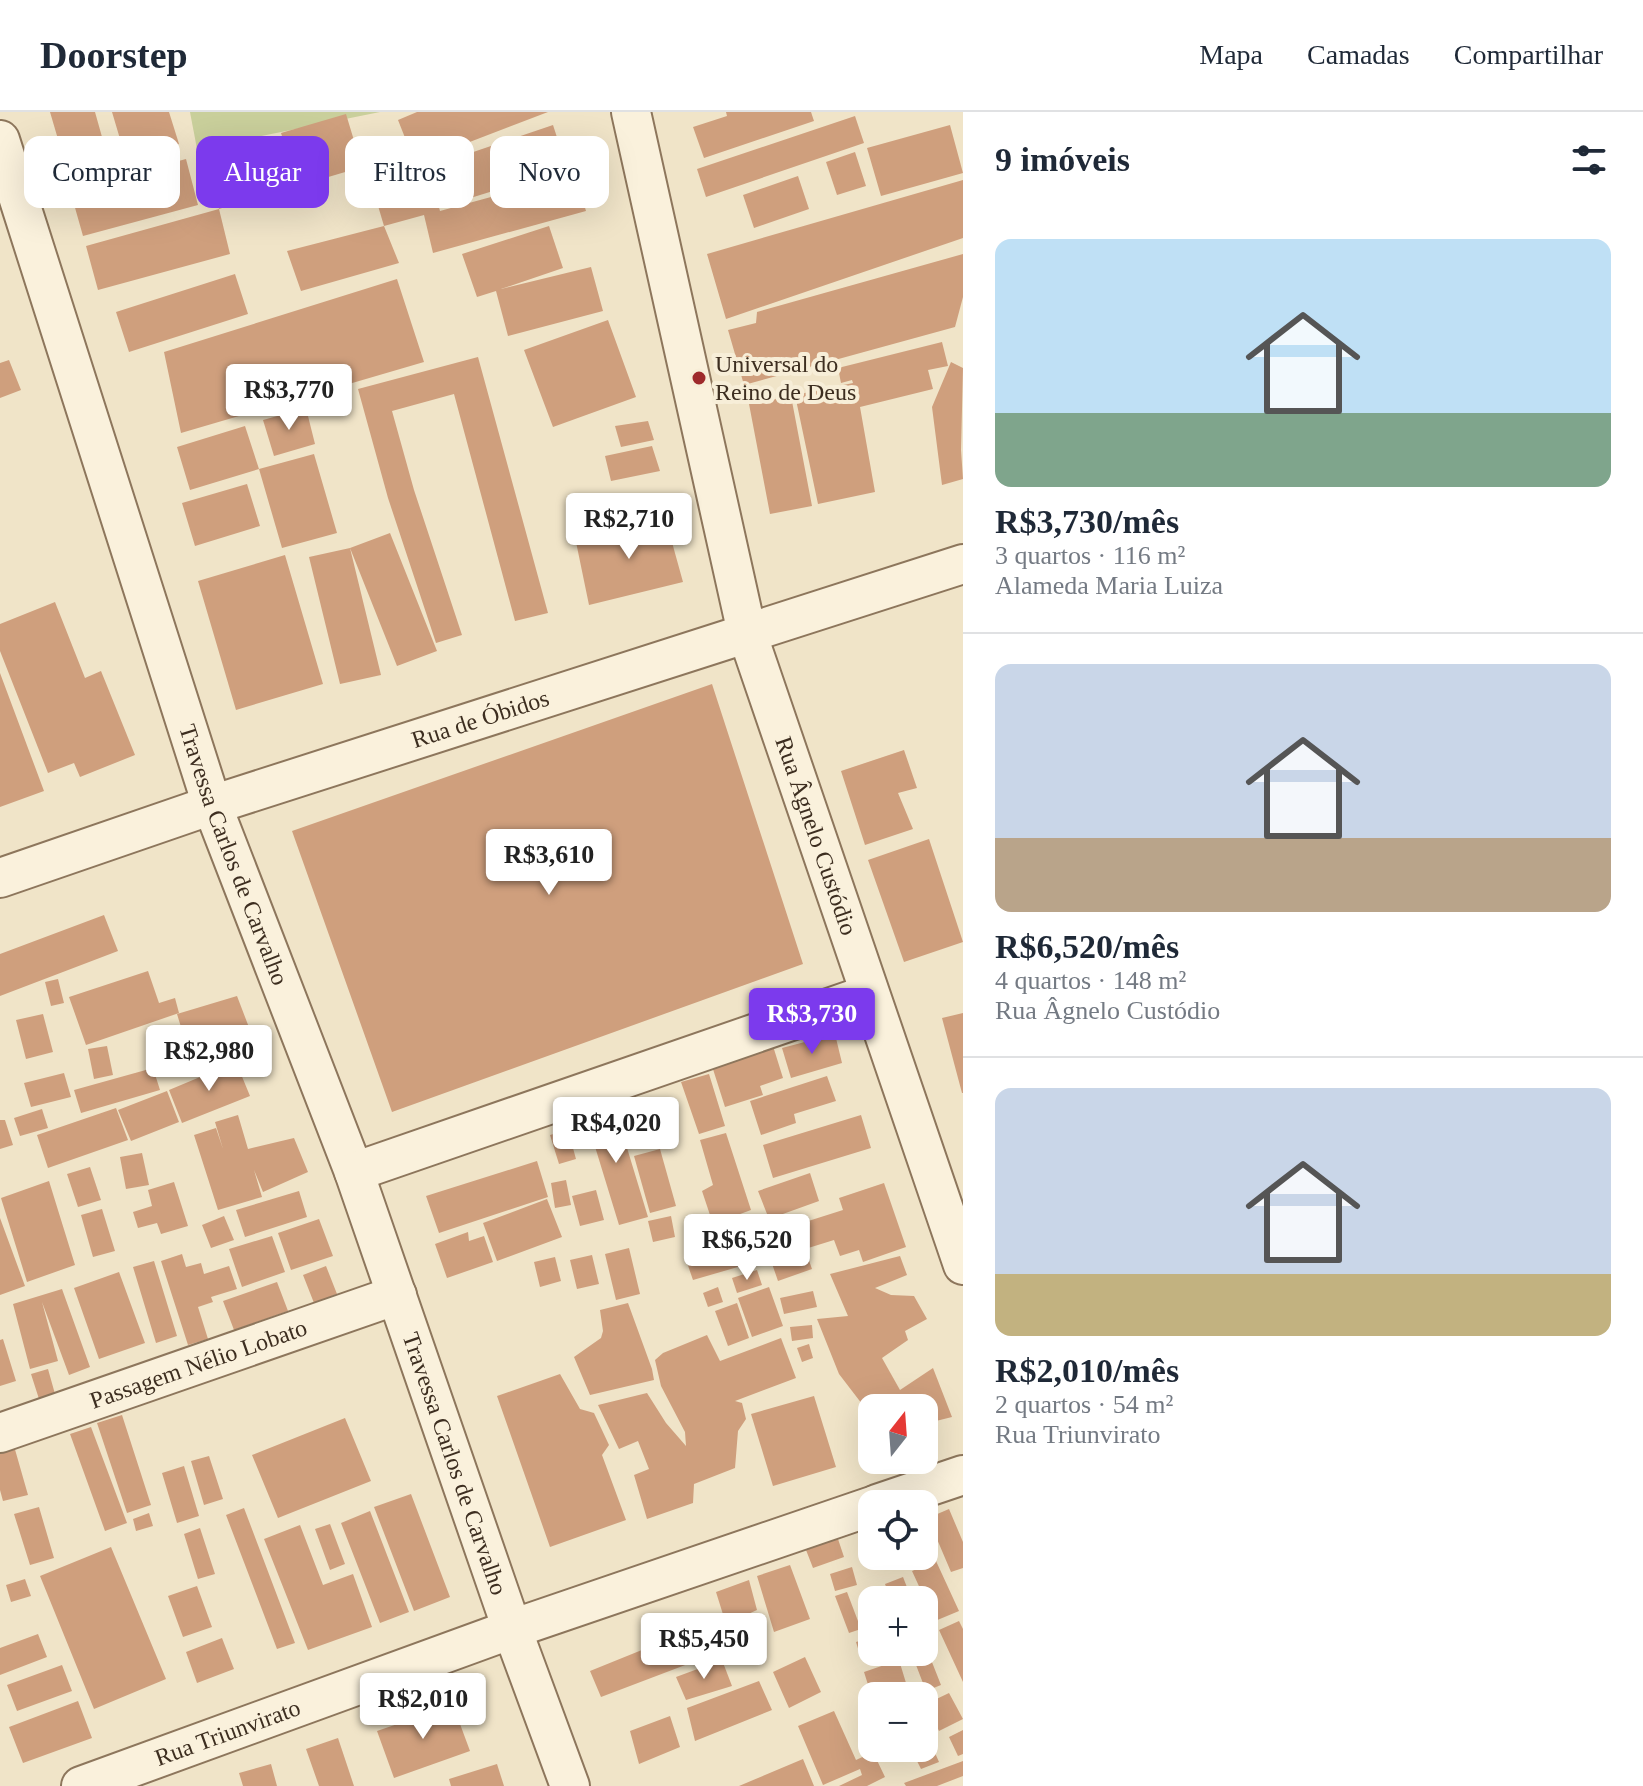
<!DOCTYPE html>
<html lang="pt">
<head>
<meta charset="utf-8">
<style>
	body { margin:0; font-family:Georgia,serif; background:#f6f6f7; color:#1f2937; height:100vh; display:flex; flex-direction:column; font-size:30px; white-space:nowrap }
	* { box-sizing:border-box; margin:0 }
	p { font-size:26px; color:#747a83 }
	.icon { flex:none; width:44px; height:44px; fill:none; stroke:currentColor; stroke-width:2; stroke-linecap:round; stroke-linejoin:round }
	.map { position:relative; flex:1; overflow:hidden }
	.panel { display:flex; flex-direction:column; background:#fff; width:680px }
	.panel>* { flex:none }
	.guide { position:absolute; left:24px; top:24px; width:760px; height:72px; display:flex; gap:16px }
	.needle { width:52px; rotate:17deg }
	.controls { position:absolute; left:858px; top:1282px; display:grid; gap:16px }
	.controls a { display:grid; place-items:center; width:80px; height:80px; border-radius:16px; background:#fff; box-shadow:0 8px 32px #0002; font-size:40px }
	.price { position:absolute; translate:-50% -68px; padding:0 18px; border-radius:8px; background:#fff; color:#222; font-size:26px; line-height:52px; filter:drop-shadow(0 2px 4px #0008) }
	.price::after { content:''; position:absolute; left:50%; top:48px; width:24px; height:18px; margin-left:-12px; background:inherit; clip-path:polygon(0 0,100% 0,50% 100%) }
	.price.active { background:#7c3aed; color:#fff }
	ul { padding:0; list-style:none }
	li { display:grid; align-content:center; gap:16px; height:424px; padding:0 32px }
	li+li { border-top:2px solid #e0e1e3 }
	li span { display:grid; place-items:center; height:248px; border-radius:16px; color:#555 }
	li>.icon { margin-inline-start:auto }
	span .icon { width:144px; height:144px; fill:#fffc; stroke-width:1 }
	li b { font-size:34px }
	h2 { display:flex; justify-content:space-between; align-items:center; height:96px; padding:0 32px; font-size:34px }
	.tag { padding:0 28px; border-radius:16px; background:#fff; box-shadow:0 8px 32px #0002; font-size:28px; line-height:72px }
	.tag.active { background:#7c3aed; color:#fff }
	header { display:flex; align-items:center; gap:48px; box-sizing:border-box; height:112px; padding:0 40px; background:#fff; border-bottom:2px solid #e0e1e3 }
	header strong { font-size:38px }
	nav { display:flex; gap:44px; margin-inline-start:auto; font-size:28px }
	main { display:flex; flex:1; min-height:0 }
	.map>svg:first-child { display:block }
</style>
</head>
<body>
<header>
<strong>Doorstep</strong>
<nav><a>Mapa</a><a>Camadas</a><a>Compartilhar</a></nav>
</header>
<main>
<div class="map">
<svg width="963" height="1674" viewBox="0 0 963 1674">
	<rect width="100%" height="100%" fill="#f0e4c8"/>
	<path fill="#c9cf9b" d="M 190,0 L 380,0 L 197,37 Z"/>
	<path fill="#cf9f7d" d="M 50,0 L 95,0 L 111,57 L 70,68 Z
		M 112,0 L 169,0 L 179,32 L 126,47 Z
		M 417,0 L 548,0 L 415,51 L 398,8 Z
		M 726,0 L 811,0 L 814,9 L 704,46 L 693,15 L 727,4 Z
		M 346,2 L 362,55 L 298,74 L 281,21 Z
		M 855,4 L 864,31 L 706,85 L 697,57 Z
		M 553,13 L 567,56 L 451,92 L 438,52 Z
		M 950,13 L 963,61 L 881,84 L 867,36 Z
		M 269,24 L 285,76 L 219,97 L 203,44 Z
		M 855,40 L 866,74 L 837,83 L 826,50 Z
		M 186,47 L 198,93 L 83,124 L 70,78 Z
		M 429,60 L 440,99 L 575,62 L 586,99 L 433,141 L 424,103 L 384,114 L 373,77 Z
		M 798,64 L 809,97 L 754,116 L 743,83 Z
		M 963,68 L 963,126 L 726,207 L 707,142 Z
		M 219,97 L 230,142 L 98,178 L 86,134 Z
		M 384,114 L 399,151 L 301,179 L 287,139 Z
		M 549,114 L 563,156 L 501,177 L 591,155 L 603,199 L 508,224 L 496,179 L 477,185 L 462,142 Z
		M 963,142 L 963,185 L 955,215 L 744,273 L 728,218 L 756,211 L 757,200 Z
		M 235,162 L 248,202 L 129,240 L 116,200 Z
		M 397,167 L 424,250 L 181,321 L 164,240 Z
		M 608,208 L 636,285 L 553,315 L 524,238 Z
		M 942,230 L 948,254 L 928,258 L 933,277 L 860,295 L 875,380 L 818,392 L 795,283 L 853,271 L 852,268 L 841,271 L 838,256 Z
		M 478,245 L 548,501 L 515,509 L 454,282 L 392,299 L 414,378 L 462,523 L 436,531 L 388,386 L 358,277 Z
		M 9,248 L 21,278 L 0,286 L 0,251 Z
		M 951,250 L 963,256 L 961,338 L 963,367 L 942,373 L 932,295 Z
		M 791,284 L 812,394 L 770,402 L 749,292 Z
		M 306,296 L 315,332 L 274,344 L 263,308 Z
		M 648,309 L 654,328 L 621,335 L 615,314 Z
		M 245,314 L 259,357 L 190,378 L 177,335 Z
		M 652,334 L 660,359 L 611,369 L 605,344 Z
		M 314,342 L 337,421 L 282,436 L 259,357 Z
		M 247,372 L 260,414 L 195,434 L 182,391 Z
		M 665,405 L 683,470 L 589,493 L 576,430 L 619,426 L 615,413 Z
		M 390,421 L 437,539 L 397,554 L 350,436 Z
		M 350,436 L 381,563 L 340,572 L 309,445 Z
		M 285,443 L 323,572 L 236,598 L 198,469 Z
		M 55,490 L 85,566 L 101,559 L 135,643 L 80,665 L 74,651 L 48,661 L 0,539 L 0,512 Z
		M 0,561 L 44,679 L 0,695 Z
		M 712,572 L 803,852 L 392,1000 L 292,719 Z
		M 904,638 L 917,676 L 898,681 L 913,717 L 865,733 L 841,659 Z
		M 929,727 L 963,830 L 904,850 L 868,748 Z
		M 104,803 L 118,839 L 0,884 L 0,842 Z
		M 148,859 L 159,891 L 175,886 L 179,901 L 86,933 L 69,885 Z
		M 58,867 L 64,891 L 51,894 L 45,870 Z
		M 237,884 L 250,918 L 170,945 L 162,921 L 181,915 L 177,902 Z
		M 963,901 L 963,981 L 962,981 L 942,906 Z
		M 43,902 L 53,940 L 26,947 L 16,908 Z
		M 835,922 L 842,951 L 791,966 L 782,936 Z
		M 229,927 L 236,944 L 203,958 L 196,940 Z
		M 107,934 L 113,963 L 94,967 L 88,937 Z
		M 773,934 L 783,966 L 760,974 L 763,983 L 725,995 L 712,954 Z
		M 236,950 L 250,984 L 182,1011 L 169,978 Z
		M 153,956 L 160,978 L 81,1001 L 74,978 Z
		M 64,961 L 71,985 L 31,995 L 24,971 Z
		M 709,962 L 725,1014 L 699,1022 L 681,970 Z
		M 827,964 L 836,989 L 794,1002 L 796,1011 L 761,1023 L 750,989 Z
		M 167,979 L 179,1010 L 131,1029 L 118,998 Z
		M 614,993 L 648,1105 L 619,1113 L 585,1002 Z
		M 116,996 L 128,1028 L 48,1056 L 37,1023 Z
		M 42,997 L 48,1016 L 20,1024 L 14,1006 Z
		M 238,1003 L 248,1037 L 294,1026 L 308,1060 L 263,1080 L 254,1058 L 262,1085 L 218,1098 L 194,1023 L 216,1016 L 223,1037 L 215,1010 Z
		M 861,1003 L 871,1036 L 773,1066 L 763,1033 Z
		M 0,1008 L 5,1008 L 13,1033 L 0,1037 Z
		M 568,1018 L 576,1047 L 559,1052 L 550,1023 Z
		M 726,1021 L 751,1098 L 713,1112 L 702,1079 L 713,1073 L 700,1028 Z
		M 660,1037 L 676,1094 L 650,1101 L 634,1044 Z
		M 142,1041 L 149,1073 L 126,1077 L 120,1045 Z
		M 537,1049 L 548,1085 L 439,1121 L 426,1084 Z
		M 90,1055 L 101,1088 L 78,1095 L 67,1062 Z
		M 810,1061 L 819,1089 L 769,1107 L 758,1079 Z
		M 566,1068 L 571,1093 L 555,1096 L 551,1071 Z
		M 49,1069 L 75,1153 L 27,1170 L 1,1086 Z
		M 174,1070 L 188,1114 L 161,1122 L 157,1111 L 138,1116 L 133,1100 L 152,1094 L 148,1078 Z
		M 884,1071 L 906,1135 L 863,1150 L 859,1138 L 840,1144 L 834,1128 L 805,1137 L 812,1157 L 778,1169 L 760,1117 L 800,1104 L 802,1111 L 843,1098 L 839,1086 Z
		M 596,1078 L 604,1108 L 580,1114 L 572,1084 Z
		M 299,1079 L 307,1105 L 245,1125 L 236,1098 Z
		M 547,1087 L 562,1125 L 497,1149 L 483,1111 Z
		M 102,1097 L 115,1139 L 93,1145 L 81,1103 Z
		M 224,1104 L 234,1128 L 211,1136 L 202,1113 Z
		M 671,1104 L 675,1125 L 653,1130 L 648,1109 Z
		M 0,1106 L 25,1174 L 0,1183 Z
		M 319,1107 L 333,1144 L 291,1158 L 278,1121 Z
		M 468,1120 L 469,1129 L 484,1124 L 493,1150 L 447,1166 L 435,1132 Z
		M 747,1123 L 755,1150 L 693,1168 L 684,1142 Z
		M 272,1124 L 285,1160 L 242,1175 L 229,1137 Z
		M 629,1136 L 640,1182 L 616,1188 L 605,1142 Z
		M 182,1142 L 186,1155 L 201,1151 L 204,1162 L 229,1154 L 237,1177 L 211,1185 L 213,1190 L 198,1195 L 208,1227 L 188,1233 L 161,1149 Z
		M 592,1143 L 599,1172 L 577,1177 L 570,1148 Z
		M 900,1144 L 907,1163 L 875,1176 L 891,1183 L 914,1184 L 927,1207 L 905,1219 L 908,1228 L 882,1246 L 900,1278 L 933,1256 L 952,1305 L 924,1312 L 924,1296 L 872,1296 L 872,1305 L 839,1262 L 817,1207 L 848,1204 L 830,1162 Z
		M 555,1145 L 561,1169 L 540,1175 L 534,1150 Z
		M 154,1149 L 177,1224 L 156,1231 L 133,1155 Z
		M 326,1154 L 337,1182 L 314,1191 L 303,1163 Z
		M 757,1158 L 762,1173 L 737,1181 L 732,1166 Z
		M 119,1160 L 145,1231 L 99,1247 L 74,1176 Z
		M 277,1170 L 288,1199 L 234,1218 L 223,1189 Z
		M 718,1175 L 723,1190 L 708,1195 L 703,1181 Z
		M 769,1175 L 783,1214 L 752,1225 L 738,1186 Z
		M 62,1177 L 90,1255 L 69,1263 L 42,1190 L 58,1249 L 30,1257 L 13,1192 Z
		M 813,1179 L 817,1195 L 784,1202 L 780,1186 Z
		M 628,1191 L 652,1257 L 654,1268 L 590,1283 L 574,1245 L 601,1226 L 603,1219 L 600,1198 Z
		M 737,1191 L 749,1226 L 728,1234 L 715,1199 Z
		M 812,1213 L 813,1226 L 792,1229 L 790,1215 Z
		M 707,1223 L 720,1249 L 781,1226 L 796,1266 L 735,1289 L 742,1291 L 746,1307 L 738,1319 L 735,1356 L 694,1372 L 693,1391 L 647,1407 L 634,1363 L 649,1357 L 638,1329 L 619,1337 L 598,1293 L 647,1281 L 666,1311 L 686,1334 L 685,1320 L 661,1274 L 655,1248 L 663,1241 Z
		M 3,1227 L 16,1269 L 0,1274 L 0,1228 Z
		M 809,1232 L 813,1246 L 802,1250 L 797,1236 Z
		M 48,1257 L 55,1282 L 39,1287 L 31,1262 Z
		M 560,1262 L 580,1297 L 594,1301 L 609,1333 L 602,1343 L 626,1408 L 550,1435 L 497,1284 Z
		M 814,1284 L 836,1355 L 773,1374 L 751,1302 Z
		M 122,1303 L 151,1393 L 127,1401 L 97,1311 Z
		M 345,1306 L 371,1369 L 278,1406 L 252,1343 Z
		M 91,1315 L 127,1411 L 105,1419 L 70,1322 Z
		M 14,1334 L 28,1383 L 3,1389 L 0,1378 L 0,1338 Z
		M 209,1344 L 223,1387 L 204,1393 L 191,1349 Z
		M 184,1354 L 199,1404 L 177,1411 L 162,1361 Z
		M 411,1382 L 450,1485 L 414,1499 L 374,1395 Z
		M 39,1395 L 54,1446 L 30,1453 L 14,1402 Z
		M 244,1396 L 295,1531 L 277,1537 L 226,1403 Z
		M 949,1397 L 963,1430 L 963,1456 L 951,1460 L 928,1406 Z
		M 370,1399 L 409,1500 L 380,1511 L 341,1411 Z
		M 149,1401 L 153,1414 L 136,1419 L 133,1407 Z
		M 330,1412 L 345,1452 L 330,1458 L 315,1417 Z
		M 300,1413 L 323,1473 L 353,1462 L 372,1515 L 308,1538 L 264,1427 Z
		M 200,1416 L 215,1462 L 198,1467 L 184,1422 Z
		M 838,1427 L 844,1445 L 813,1456 L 806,1438 Z
		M 111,1435 L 166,1567 L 94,1597 L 40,1464 Z
		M 892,1444 L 906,1444 L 910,1454 L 897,1458 Z
		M 936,1449 L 959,1499 L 935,1509 L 912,1459 Z
		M 790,1453 L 810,1507 L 774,1520 L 757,1464 Z
		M 852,1455 L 857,1473 L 835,1479 L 830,1462 Z
		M 903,1465 L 912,1488 L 891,1488 L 885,1472 Z
		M 25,1467 L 31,1484 L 11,1490 L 6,1473 Z
		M 749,1468 L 757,1498 L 726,1512 L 716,1480 Z
		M 197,1474 L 212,1515 L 183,1525 L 168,1484 Z
		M 847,1480 L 861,1517 L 849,1521 L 835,1484 Z
		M 716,1508 L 730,1536 L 601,1585 L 590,1559 Z
		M 746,1509 L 753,1530 L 730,1536 L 724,1518 Z
		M 959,1509 L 963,1517 L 963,1570 L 939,1518 Z
		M 38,1522 L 47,1545 L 0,1563 L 0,1536 Z
		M 872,1525 L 872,1540 L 878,1541 L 861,1546 L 856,1530 Z
		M 222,1526 L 234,1557 L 197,1571 L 186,1540 Z
		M 924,1530 L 941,1573 L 926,1579 L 911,1540 L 924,1540 Z
		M 805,1545 L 821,1580 L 789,1596 L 773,1560 Z
		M 722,1548 L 732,1574 L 686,1588 L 676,1565 Z
		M 899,1548 L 910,1584 L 881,1584 L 879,1577 L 870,1579 L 864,1560 Z
		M 62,1553 L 72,1579 L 17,1599 L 7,1573 Z
		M 759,1569 L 772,1598 L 695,1629 L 687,1596 Z
		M 949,1581 L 963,1607 L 939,1619 L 926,1592 Z
		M 78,1589 L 92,1626 L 23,1651 L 9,1615 Z
		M 453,1593 L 470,1639 L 394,1666 L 377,1619 Z
		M 834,1599 L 856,1648 L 873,1640 L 885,1665 L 867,1674 L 839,1674 L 862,1663 L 860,1657 L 823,1673 L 798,1614 Z
		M 670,1604 L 680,1635 L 639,1652 L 630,1619 Z
		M 924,1616 L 939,1650 L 921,1657 L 913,1641 L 899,1647 L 895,1636 L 924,1636 Z
		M 963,1618 L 963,1642 L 958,1644 L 949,1625 Z
		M 338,1626 L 354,1674 L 319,1674 L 306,1637 Z
		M 803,1647 L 814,1674 L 739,1674 Z
		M 963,1649 L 963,1664 L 937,1674 L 906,1674 L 904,1671 Z
		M 271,1652 L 277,1674 L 243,1674 L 239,1661 Z
		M 497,1652 L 504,1674 L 451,1674 L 449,1667 Z"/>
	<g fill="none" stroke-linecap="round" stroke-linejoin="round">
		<defs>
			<g id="minor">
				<path id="s1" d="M 631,0 L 747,521 L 963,1153"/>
				<path id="s2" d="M 0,28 L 212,693 L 354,1060 L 512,1517 L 570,1674"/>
				<path id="s3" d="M 0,766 L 212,693 L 963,452"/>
				<path d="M 354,1060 L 869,882"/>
				<path id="s4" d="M 0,1321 L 397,1183"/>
				<path d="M 877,1392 L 963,1363"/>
				<path id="s5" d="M 81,1674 L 512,1517 L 872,1394"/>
			</g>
		</defs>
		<use href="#minor" stroke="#8d765c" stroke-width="42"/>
		<use href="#minor" stroke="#faf1dc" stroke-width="38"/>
	</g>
	<circle fill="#9e2a2b" stroke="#f7eed8" stroke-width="3" cx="699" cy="266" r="8"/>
	<g text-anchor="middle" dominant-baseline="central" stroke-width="8" stroke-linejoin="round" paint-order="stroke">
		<g font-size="24" fill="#3d2e20" stroke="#f7eed8" text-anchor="start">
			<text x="715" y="252">Universal do<tspan x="715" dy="28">Reino de Deus</tspan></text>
		</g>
		<g font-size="24" fill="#3d2e20" stroke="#f7eed8">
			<text stroke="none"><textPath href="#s3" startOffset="506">Rua de Óbidos</textPath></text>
			<text stroke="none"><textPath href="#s1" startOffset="748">Rua Âgnelo Custódio</textPath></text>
			<text stroke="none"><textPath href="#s2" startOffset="752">Travessa Carlos de Carvalho</textPath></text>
			<text stroke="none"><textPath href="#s4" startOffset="210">Passagem Nélio Lobato</textPath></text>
			<text stroke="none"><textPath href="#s2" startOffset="1400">Travessa Carlos de Carvalho</textPath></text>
			<text stroke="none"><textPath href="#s5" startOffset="156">Rua Triunvirato</textPath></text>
		</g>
	</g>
</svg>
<div class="controls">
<a><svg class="needle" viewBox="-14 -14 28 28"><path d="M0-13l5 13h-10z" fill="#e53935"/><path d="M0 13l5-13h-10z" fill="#747a83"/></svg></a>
<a><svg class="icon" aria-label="locate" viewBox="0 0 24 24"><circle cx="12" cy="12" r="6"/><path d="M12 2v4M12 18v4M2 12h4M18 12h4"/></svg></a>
<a>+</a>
<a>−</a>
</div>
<b class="price" style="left:289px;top:320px">R$3,770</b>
<b class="price" style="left:629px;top:449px">R$2,710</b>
<b class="price" style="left:549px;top:785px">R$3,610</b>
<b class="price active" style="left:812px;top:944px">R$3,730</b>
<b class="price" style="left:209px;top:981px">R$2,980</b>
<b class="price" style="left:616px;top:1053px">R$4,020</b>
<b class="price" style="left:747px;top:1170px">R$6,520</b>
<b class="price" style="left:704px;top:1569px">R$5,450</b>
<b class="price" style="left:423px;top:1629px">R$2,010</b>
<div class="guide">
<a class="tag">Comprar</a>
<a class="tag active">Alugar</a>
<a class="tag">Filtros</a>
<a class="tag">Novo</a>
</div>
</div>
<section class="panel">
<h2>9 imóveis<svg class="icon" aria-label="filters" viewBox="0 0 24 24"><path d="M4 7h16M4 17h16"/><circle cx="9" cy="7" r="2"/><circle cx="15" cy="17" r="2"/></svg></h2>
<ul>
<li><span style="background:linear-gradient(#bfe0f5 70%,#7fa58c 0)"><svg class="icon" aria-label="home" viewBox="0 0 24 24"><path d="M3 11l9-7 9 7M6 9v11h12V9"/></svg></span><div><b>R$3,730/mês</b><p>3 quartos · 116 m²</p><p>Alameda Maria Luiza</p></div></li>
<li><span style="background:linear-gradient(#c9d6e8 70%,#b9a48a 0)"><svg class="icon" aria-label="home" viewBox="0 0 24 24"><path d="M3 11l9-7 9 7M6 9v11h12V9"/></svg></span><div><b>R$6,520/mês</b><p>4 quartos · 148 m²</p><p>Rua Âgnelo Custódio</p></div></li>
<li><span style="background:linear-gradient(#c9d6e8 75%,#c2b280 0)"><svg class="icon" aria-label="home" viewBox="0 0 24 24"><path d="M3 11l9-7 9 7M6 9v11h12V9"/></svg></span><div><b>R$2,010/mês</b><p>2 quartos · 54 m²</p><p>Rua Triunvirato</p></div></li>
</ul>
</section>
</main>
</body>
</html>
